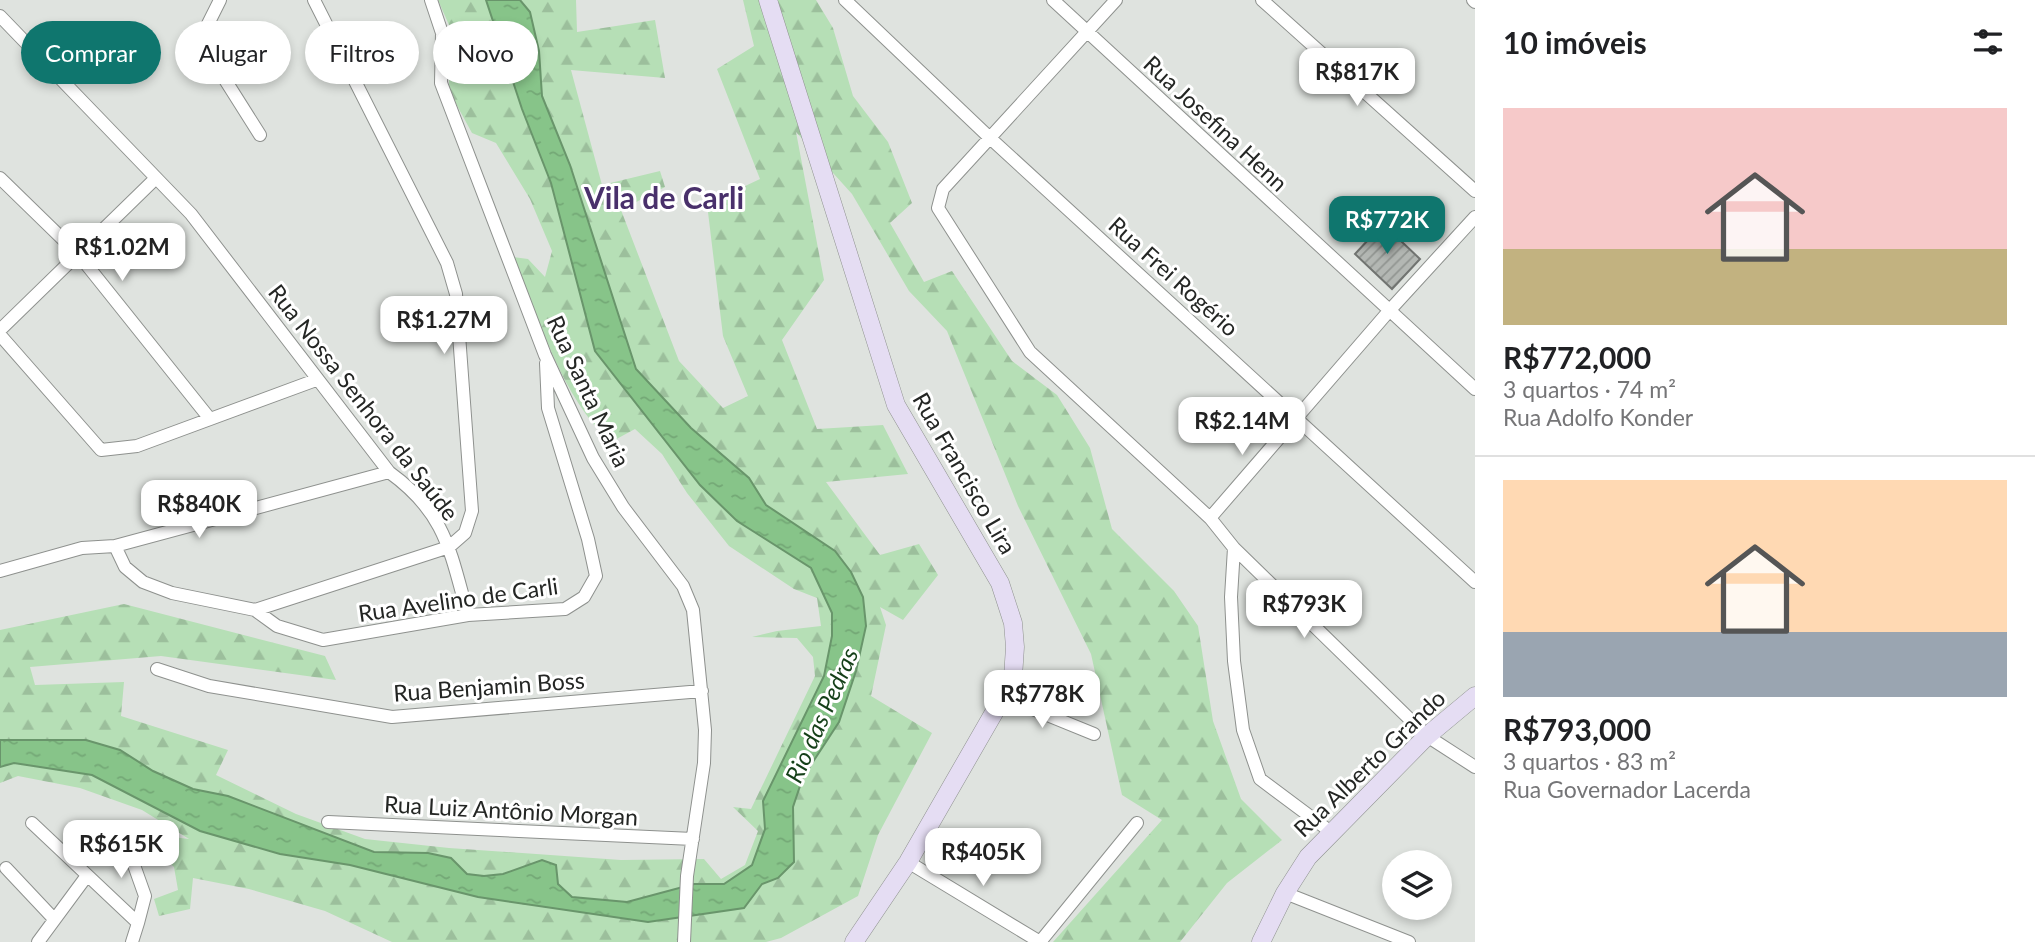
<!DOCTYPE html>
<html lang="pt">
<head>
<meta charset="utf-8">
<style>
	body { margin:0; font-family:Lato,sans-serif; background:#f2f2f2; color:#202124; height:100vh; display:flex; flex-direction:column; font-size:26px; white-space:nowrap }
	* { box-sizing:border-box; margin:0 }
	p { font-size:23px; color:#757577 }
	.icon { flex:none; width:38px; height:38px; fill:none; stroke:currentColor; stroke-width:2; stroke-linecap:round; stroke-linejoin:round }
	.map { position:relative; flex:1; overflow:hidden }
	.sheet { display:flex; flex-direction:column; background:#fff; width:560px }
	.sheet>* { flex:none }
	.top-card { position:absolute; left:21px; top:21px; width:665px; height:63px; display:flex; gap:14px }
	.fabs { position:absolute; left:1382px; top:850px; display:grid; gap:14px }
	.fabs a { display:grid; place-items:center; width:70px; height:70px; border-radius:50%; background:#fff; box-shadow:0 4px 10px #0003; font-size:35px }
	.price { position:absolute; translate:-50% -60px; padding:0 16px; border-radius:14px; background:#fff; color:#222; font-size:23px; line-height:46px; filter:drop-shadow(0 2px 4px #0008) }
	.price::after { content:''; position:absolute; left:50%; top:42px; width:21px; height:16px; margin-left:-10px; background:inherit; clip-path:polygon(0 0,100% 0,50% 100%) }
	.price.current { background:#0f766e; color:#fff }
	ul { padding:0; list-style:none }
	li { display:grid; align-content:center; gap:14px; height:371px; padding:0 28px }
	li+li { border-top:2px solid #e0e0e0 }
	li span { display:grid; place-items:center; height:217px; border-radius:0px; color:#555 }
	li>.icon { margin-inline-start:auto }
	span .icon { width:126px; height:126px; fill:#fffc; stroke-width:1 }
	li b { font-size:30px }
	h2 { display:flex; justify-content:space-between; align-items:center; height:84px; padding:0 28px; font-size:30px }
	.pill { padding:0 24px; border-radius:32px; background:#fff; box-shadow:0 4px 10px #0003; font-size:24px; line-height:63px }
	.pill.current { background:#0f766e; color:#fff }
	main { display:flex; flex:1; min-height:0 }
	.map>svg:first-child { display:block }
</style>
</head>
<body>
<main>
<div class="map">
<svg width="1475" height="942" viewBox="0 0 1475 942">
	<defs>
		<pattern id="forest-firs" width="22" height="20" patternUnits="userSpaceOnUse" patternTransform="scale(1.75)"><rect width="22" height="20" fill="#b6dfb6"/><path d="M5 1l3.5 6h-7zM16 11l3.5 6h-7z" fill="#9cbf9c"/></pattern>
		<pattern id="water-ripples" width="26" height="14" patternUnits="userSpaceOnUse" patternTransform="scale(1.75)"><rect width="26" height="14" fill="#87c489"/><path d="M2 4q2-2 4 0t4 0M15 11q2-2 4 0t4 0" fill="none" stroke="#74a876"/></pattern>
		<pattern id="building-hatch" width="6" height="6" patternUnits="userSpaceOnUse" patternTransform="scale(1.75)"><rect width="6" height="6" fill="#b3b7b3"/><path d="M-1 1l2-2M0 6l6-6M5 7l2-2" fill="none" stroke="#919591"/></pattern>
	</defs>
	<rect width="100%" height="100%" fill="#dfe3df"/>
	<path fill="url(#forest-firs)" d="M 438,0 L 576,0 L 577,32 L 655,20 L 665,78 L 571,70 L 602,185 L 660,171 L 665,187 L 621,210 L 679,361 L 723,408 L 748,396 L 723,336 L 707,204 L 760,179 L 717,69 L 754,46 L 743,0 L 816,0 L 833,28 L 853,96 L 888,142 L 912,203 L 890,223 L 924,282 L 952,271 L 1012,361 L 1057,395 L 1090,448 L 1112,529 L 1174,591 L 1198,626 L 1213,721 L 1241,799 L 1282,840 L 1227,883 L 1180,942 L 1053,942 L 1162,820 L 1122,795 L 1091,654 L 1018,506 L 947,331 L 909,291 L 852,194 L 796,132 L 824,280 L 782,340 L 817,429 L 883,425 L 908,474 L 826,482 L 880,555 L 919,544 L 938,575 L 903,620 L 880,607 L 886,625 L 871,696 L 932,733 L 878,835 L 858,896 L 781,938 L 766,942 L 392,942 L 325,911 L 249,889 L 193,878 L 190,909 L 159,916 L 154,899 L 178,890 L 174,867 L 138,833 L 189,839 L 142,810 L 80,788 L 18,776 L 0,783 L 0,630 L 124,604 L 325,656 L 336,680 L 161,656 L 30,667 L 35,685 L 124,682 L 121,716 L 228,750 L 216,775 L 296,814 L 365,839 L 449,848 L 621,860 L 704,859 L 721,879 L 745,865 L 758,831 L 733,807 L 751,809 L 815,676 L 813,657 L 797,638 L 752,637 L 777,631 L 821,626 L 817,598 L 794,589 L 729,546 L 687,493 L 662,454 L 635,429 L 611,442 C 562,399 538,316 513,257 L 528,259 L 545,277 L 552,251 L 530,199 L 496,143 L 472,133 L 449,91 L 449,25 Z"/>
	<path fill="url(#water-ripples)" stroke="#69956b" stroke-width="2" d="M 486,0 L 520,0 L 530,12 L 539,51 L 542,96 L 570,165 L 636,369 L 691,428 L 749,478 L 766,505 L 835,551 L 851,572 L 863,597 L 866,626 L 856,671 L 839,722 L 803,777 L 793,807 L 794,862 L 778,878 L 762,884 L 744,908 L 648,922 L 478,897 L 350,865 L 280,854 L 200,831 L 92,775 L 14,763 L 0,767 L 0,740 L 86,740 L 120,750 L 153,771 L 193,789 L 228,796 L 374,852 L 428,853 L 451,858 L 467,874 L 484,876 L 503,874 L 542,860 L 556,865 L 558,884 L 572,897 L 627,902 L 694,884 L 724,884 L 752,865 L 765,829 L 763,801 L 824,676 L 832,636 L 832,613 L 811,568 L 737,521 L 700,485 L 595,351 L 551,183 L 522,109 Z"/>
	<path fill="url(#building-hatch)" stroke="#717471" stroke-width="2" d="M 1383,224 L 1420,259 L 1392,289 L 1355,254 Z"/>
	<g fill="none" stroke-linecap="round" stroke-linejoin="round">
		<defs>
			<path id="street" d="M 220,0 L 200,40 L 260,135
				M 431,0 L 442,33 L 441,83 L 545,355 L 593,458 L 623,507 L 683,586 L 693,610 L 705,730 L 704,763 L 687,876 L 684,942
				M 845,0 L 990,138 L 1475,582
				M 1053,0 L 1475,389
				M 1116,0 L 943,189 L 938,208 L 1030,352 L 1210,518 L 1234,548 L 1427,736 L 1475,767
				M 1262,0 L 1475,191
				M 1473,0 L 1475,2
				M 0,16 L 191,214 L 389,472 C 446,513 450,551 468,615
				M 0,178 L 78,254 L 210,419
				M 0,330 L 156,178
				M 0,335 L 101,450 L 137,446 L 316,380
				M 1210,518 L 1389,311 L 1475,217
				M 115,546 L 125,567 L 143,582 L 172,593 L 255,610 L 277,626 L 323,640 L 468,615 L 565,609 L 584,597 L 596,576 L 588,539 L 548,408 L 546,363
				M 1234,548 L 1231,597 L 1234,661 L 1243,730 L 1260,779 L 1331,832
				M 0,571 L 82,548 L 115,546 L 389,472
				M 255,610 L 449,547 L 465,533 L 472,511 L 456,294 L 447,263 L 314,0
				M 157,669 L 209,686 L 392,717 L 702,691
				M 1003,697 L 1094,734
				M 328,822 L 693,839
				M 32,823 L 138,923 L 132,942
				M 118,835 L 129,851 L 145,896 L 138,923
				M 908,862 L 1040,942 L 1137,823
				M 6,868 L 54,919
				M 1285,893 L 1409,942
				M 38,942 L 86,877"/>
			<path id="secondary" d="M 768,0 L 896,405 L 1000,583 L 1013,623 L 1015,647 L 1013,677 L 1003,697 L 908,862 L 854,942
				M 1261,942 L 1285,893 L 1308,857 L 1427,736 L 1475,696"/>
		</defs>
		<use href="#street" stroke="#8e918e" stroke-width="14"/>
		<use href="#secondary" stroke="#8e918e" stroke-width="19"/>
		<use href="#street" stroke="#fff" stroke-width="12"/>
		<use href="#secondary" stroke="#e5ddf3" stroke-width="18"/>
	</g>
	<g text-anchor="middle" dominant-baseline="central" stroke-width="6" stroke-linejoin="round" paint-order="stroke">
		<g font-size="23" fill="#242624" stroke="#fff">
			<text transform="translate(1216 123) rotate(43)">Rua Josefina Henn</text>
			<text transform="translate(1174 276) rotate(42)">Rua Frei Rogério</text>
			<text transform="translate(589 391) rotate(65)">Rua Santa Maria</text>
			<text transform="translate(364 402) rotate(52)">Rua Nossa Senhora da Saúde</text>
			<text transform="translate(965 473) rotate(60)">Rua Francisco Lira</text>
			<text transform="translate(458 599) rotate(-8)">Rua Avelino de Carli</text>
			<text transform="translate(489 686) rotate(-4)">Rua Benjamin Boss</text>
			<text transform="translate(1369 763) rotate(-44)">Rua Alberto Grando</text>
			<text transform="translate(511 810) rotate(3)">Rua Luiz Antônio Morgan</text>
		</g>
		<g font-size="24" font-style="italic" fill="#143f18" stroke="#fff">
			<text transform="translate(821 715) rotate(-66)">Rio das Pedras</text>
		</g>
		<g font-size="30" font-weight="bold" fill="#49306b" stroke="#fff">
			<text x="664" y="197">Vila de Carli</text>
		</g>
	</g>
</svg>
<div class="fabs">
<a><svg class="icon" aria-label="layers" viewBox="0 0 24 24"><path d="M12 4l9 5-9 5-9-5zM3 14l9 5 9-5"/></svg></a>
</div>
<b class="price" style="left:1357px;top:108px">R$817K</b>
<b class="price current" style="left:1387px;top:256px">R$772K</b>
<b class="price" style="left:122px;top:283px">R$1.02M</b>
<b class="price" style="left:444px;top:356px">R$1.27M</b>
<b class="price" style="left:1242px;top:457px">R$2.14M</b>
<b class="price" style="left:199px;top:540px">R$840K</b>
<b class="price" style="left:1304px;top:640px">R$793K</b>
<b class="price" style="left:1042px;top:730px">R$778K</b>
<b class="price" style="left:121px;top:880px">R$615K</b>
<b class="price" style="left:983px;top:888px">R$405K</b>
<div class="top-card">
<a class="pill current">Comprar</a>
<a class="pill">Alugar</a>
<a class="pill">Filtros</a>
<a class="pill">Novo</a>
</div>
</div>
<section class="sheet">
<h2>10 imóveis<svg class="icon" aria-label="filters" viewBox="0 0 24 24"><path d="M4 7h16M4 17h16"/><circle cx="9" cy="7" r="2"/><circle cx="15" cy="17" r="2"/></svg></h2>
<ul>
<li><span style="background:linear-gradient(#f6c9c9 65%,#c2b280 0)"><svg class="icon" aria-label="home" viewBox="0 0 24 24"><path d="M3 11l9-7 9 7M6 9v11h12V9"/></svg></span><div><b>R$772,000</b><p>3 quartos · 74 m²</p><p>Rua Adolfo Konder</p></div></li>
<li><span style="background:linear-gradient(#ffd9b3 70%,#9aa5b1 0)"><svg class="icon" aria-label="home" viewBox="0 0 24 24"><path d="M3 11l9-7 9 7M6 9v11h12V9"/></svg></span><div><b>R$793,000</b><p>3 quartos · 83 m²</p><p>Rua Governador Lacerda</p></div></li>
</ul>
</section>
</main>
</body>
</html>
